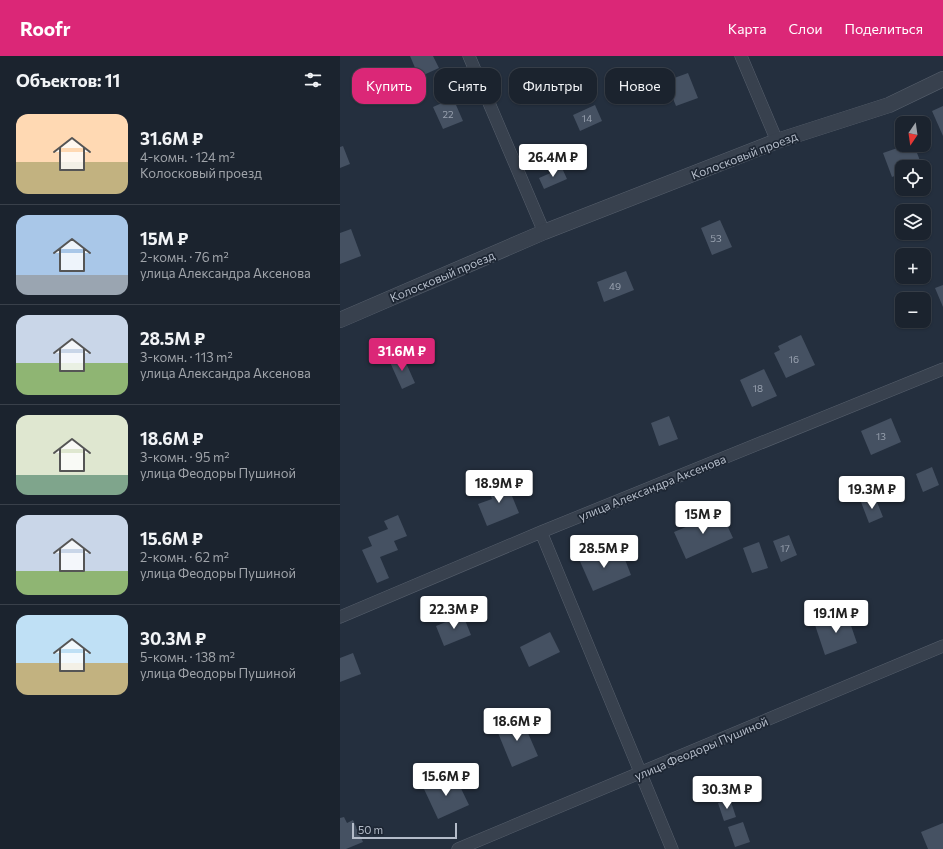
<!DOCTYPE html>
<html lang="ru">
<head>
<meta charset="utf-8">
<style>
	body { margin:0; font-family:Commissioner,sans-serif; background:#282f3a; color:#f1f3f6; height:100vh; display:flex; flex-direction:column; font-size:15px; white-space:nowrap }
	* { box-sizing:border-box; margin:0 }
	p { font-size:13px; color:#a0a4aa }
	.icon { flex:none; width:22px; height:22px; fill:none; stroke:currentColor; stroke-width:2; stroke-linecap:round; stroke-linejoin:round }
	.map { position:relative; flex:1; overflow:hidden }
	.panel { display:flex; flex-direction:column; background:#1b232e; width:340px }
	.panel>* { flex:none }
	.banner { position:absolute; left:12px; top:12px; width:380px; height:36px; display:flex; gap:8px }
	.needle { width:26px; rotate:193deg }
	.buttons { position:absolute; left:555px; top:60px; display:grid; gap:8px }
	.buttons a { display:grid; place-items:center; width:36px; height:36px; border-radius:8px; background:#1b232e; box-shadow:0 1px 3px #0004,0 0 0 1px #39404a; font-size:20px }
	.scale { position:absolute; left:12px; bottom:10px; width:105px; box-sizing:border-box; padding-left:4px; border:2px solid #b4bcc9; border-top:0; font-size:11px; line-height:14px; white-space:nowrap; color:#b4bcc9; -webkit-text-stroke:3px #1d2633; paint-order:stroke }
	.price { position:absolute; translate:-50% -34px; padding:0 9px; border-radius:4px; background:#fff; color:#222; font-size:13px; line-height:26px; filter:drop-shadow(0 1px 2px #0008) }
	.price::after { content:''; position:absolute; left:50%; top:24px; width:12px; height:9px; margin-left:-6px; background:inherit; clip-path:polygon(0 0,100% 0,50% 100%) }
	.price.active { background:#db2777; color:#fff }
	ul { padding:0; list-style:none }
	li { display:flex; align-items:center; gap:12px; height:100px; padding:0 16px }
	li+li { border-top:1px solid #39404a }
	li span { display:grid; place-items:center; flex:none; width:112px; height:80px; border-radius:12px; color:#555 }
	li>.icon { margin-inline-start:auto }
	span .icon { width:48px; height:48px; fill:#fffc; stroke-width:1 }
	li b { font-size:17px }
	h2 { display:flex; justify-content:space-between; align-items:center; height:48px; padding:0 16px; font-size:17px }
	.pill { padding:0 14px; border-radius:12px; background:#1b232e; box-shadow:0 1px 3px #0004,0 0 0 1px #39404a; font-size:14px; line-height:36px }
	.pill.active { background:#db2777; color:#fff }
	header { display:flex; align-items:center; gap:24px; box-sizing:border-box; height:56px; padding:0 20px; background:#db2777; color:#fff }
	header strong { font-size:19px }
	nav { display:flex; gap:22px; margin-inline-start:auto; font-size:14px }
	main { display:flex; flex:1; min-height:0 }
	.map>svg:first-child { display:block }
</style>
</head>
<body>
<header>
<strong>Roofr</strong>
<nav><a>Карта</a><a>Слои</a><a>Поделиться</a></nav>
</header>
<main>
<section class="panel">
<h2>Объектов: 11<svg class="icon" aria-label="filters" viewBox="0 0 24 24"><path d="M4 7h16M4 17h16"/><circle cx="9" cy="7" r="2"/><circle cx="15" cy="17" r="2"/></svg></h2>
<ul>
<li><span style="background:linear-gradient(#ffd9b3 60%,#c2b280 0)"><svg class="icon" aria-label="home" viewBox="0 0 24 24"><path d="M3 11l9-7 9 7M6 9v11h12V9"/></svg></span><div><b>31.6M ₽</b><p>4-комн. · 124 m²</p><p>Колосковый проезд</p></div></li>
<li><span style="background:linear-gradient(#a9c7e8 75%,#9aa5b1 0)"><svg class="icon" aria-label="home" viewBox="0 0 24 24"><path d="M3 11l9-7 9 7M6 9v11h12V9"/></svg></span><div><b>15M ₽</b><p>2-комн. · 76 m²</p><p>улица Александра Аксенова</p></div></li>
<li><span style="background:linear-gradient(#c9d6e8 60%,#8fb573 0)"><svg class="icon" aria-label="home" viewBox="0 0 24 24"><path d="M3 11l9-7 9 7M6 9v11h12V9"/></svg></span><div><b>28.5M ₽</b><p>3-комн. · 113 m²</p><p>улица Александра Аксенова</p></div></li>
<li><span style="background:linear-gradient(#dfe7d0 75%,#7fa58c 0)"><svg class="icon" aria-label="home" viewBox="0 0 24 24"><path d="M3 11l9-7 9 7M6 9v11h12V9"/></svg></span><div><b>18.6M ₽</b><p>3-комн. · 95 m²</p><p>улица Феодоры Пушиной</p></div></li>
<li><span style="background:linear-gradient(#c9d6e8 70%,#8fb573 0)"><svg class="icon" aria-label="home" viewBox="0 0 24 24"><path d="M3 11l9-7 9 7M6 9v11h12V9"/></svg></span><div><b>15.6M ₽</b><p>2-комн. · 62 m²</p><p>улица Феодоры Пушиной</p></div></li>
<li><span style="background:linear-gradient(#bfe0f5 60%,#c2b280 0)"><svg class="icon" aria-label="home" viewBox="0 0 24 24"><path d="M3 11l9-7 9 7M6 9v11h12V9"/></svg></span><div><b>30.3M ₽</b><p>5-комн. · 138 m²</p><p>улица Феодоры Пушиной</p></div></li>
</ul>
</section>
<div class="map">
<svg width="603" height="793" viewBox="0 0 603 793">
	<rect width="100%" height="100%" fill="#242f3e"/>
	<path fill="#455162" d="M 70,0 L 93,0 L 99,12 L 79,21 Z
		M 348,17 L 358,42 L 336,50 L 326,25 Z
		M 113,42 L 123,65 L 103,73 L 93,51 Z
		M 255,49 L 262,65 L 240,75 L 233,59 Z
		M 603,50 L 603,80 L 592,55 Z
		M 566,89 L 574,89 L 582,110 L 562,111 L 562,117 L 552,121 L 543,97 Z
		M 3,90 L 10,108 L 0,112 L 0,91 Z
		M 222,112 L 227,123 L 204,133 L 199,122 Z
		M 380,164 L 392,191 L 372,199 L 361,172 Z
		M 11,173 L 21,200 L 0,208 L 0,177 Z
		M 286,215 L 294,234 L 264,246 L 257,226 Z
		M 603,229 L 603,251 L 595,232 Z
		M 461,279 L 475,309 L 446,322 L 434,297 L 440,294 L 438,290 Z
		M 62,298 L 75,327 L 62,333 L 49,304 Z
		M 424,313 L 437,340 L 412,351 L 400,324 Z
		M 329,360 L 338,383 L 319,390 L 311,367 Z
		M 551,362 L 561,386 L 531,399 L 521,375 Z
		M 592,411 L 599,429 L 583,436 L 576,418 Z
		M 165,423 L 179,457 L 147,470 L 138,448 L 152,443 L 147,430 Z
		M 535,441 L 543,461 L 529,467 L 521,446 Z
		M 381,456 L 393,482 L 346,503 L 334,476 Z
		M 58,459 L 67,480 L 54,485 L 58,494 L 40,501 L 49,522 L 37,527 L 22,494 L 32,490 L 28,481 L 48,473 L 44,465 Z
		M 449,479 L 457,499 L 441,506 L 433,485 Z
		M 419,486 L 428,512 L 412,517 L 403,492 Z
		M 270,491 L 275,504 L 284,501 L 291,519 L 253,535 L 239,503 Z
		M 507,558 L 517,587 L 485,599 L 475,569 Z
		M 123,559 L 131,579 L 104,590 L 96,570 Z
		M 210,576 L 220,596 L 189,611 L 180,591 Z
		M 13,597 L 21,618 L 0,626 L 0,602 Z
		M 181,661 L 198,700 L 172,711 L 156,672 Z
		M 114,718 L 129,749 L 98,763 L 84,733 Z
		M 390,743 L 396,761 L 384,765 L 378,747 Z
		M 4,761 L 7,767 L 13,764 L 23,786 L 6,793 L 0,793 L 0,762 Z
		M 403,766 L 410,786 L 395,791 L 388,771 Z
		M 603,767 L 603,793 L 588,793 L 581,776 Z"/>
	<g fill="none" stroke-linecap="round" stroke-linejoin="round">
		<defs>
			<path id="minor" d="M 129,0 L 204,176
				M 401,0 L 437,85
				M 201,476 L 332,793
				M 0,561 L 201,476 L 603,313
				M 118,793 L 603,590"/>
			<path id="tertiary" d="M 0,264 L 204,176 L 437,85 L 549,49 L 603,23"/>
		</defs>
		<use href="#minor" stroke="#565f6c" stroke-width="13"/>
		<use href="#tertiary" stroke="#565f6c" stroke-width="16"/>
		<use href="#minor" stroke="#38414e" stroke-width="12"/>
		<use href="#tertiary" stroke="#38414e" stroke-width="15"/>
	</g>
	<g text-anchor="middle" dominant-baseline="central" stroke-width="3.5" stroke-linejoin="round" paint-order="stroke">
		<g font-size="10" fill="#98a1af">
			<text x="108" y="58">22</text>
			<text x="247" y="62">14</text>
			<text x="376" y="182">53</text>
			<text x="275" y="230">49</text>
			<text x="454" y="303">16</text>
			<text x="418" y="332">18</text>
			<text x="541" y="380">13</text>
			<text x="445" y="492">17</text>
		</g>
		<g font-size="12" fill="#b4bcc9" stroke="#1d2633">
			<text transform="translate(404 99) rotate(-21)">Колосковый проезд</text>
			<text transform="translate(102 220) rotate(-23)">Колосковый проезд</text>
			<text transform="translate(312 431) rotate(-22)">улица Александра Аксенова</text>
			<text transform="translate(361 692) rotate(-23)">улица Феодоры Пушиной</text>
		</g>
	</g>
</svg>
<div class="buttons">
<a><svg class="needle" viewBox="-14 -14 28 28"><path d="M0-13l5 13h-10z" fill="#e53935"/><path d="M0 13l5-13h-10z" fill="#a0a4aa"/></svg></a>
<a><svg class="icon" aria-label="locate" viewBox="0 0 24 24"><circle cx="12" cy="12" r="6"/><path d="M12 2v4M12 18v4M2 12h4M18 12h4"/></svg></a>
<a><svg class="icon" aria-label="layers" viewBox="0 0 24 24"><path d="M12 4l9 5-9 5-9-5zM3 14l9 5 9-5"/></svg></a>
<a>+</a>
<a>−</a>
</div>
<div class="scale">50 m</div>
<b class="price" style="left:213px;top:122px">26.4M ₽</b>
<b class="price active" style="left:62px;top:316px">31.6M ₽</b>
<b class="price" style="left:159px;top:448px">18.9M ₽</b>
<b class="price" style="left:532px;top:454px">19.3M ₽</b>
<b class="price" style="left:363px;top:479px">15M ₽</b>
<b class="price" style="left:264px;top:513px">28.5M ₽</b>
<b class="price" style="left:114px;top:574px">22.3M ₽</b>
<b class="price" style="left:496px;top:578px">19.1M ₽</b>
<b class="price" style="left:177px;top:686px">18.6M ₽</b>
<b class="price" style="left:106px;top:741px">15.6M ₽</b>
<b class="price" style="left:387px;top:754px">30.3M ₽</b>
<div class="banner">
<a class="pill active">Купить</a>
<a class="pill">Снять</a>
<a class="pill">Фильтры</a>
<a class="pill">Новое</a>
</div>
</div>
</main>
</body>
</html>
